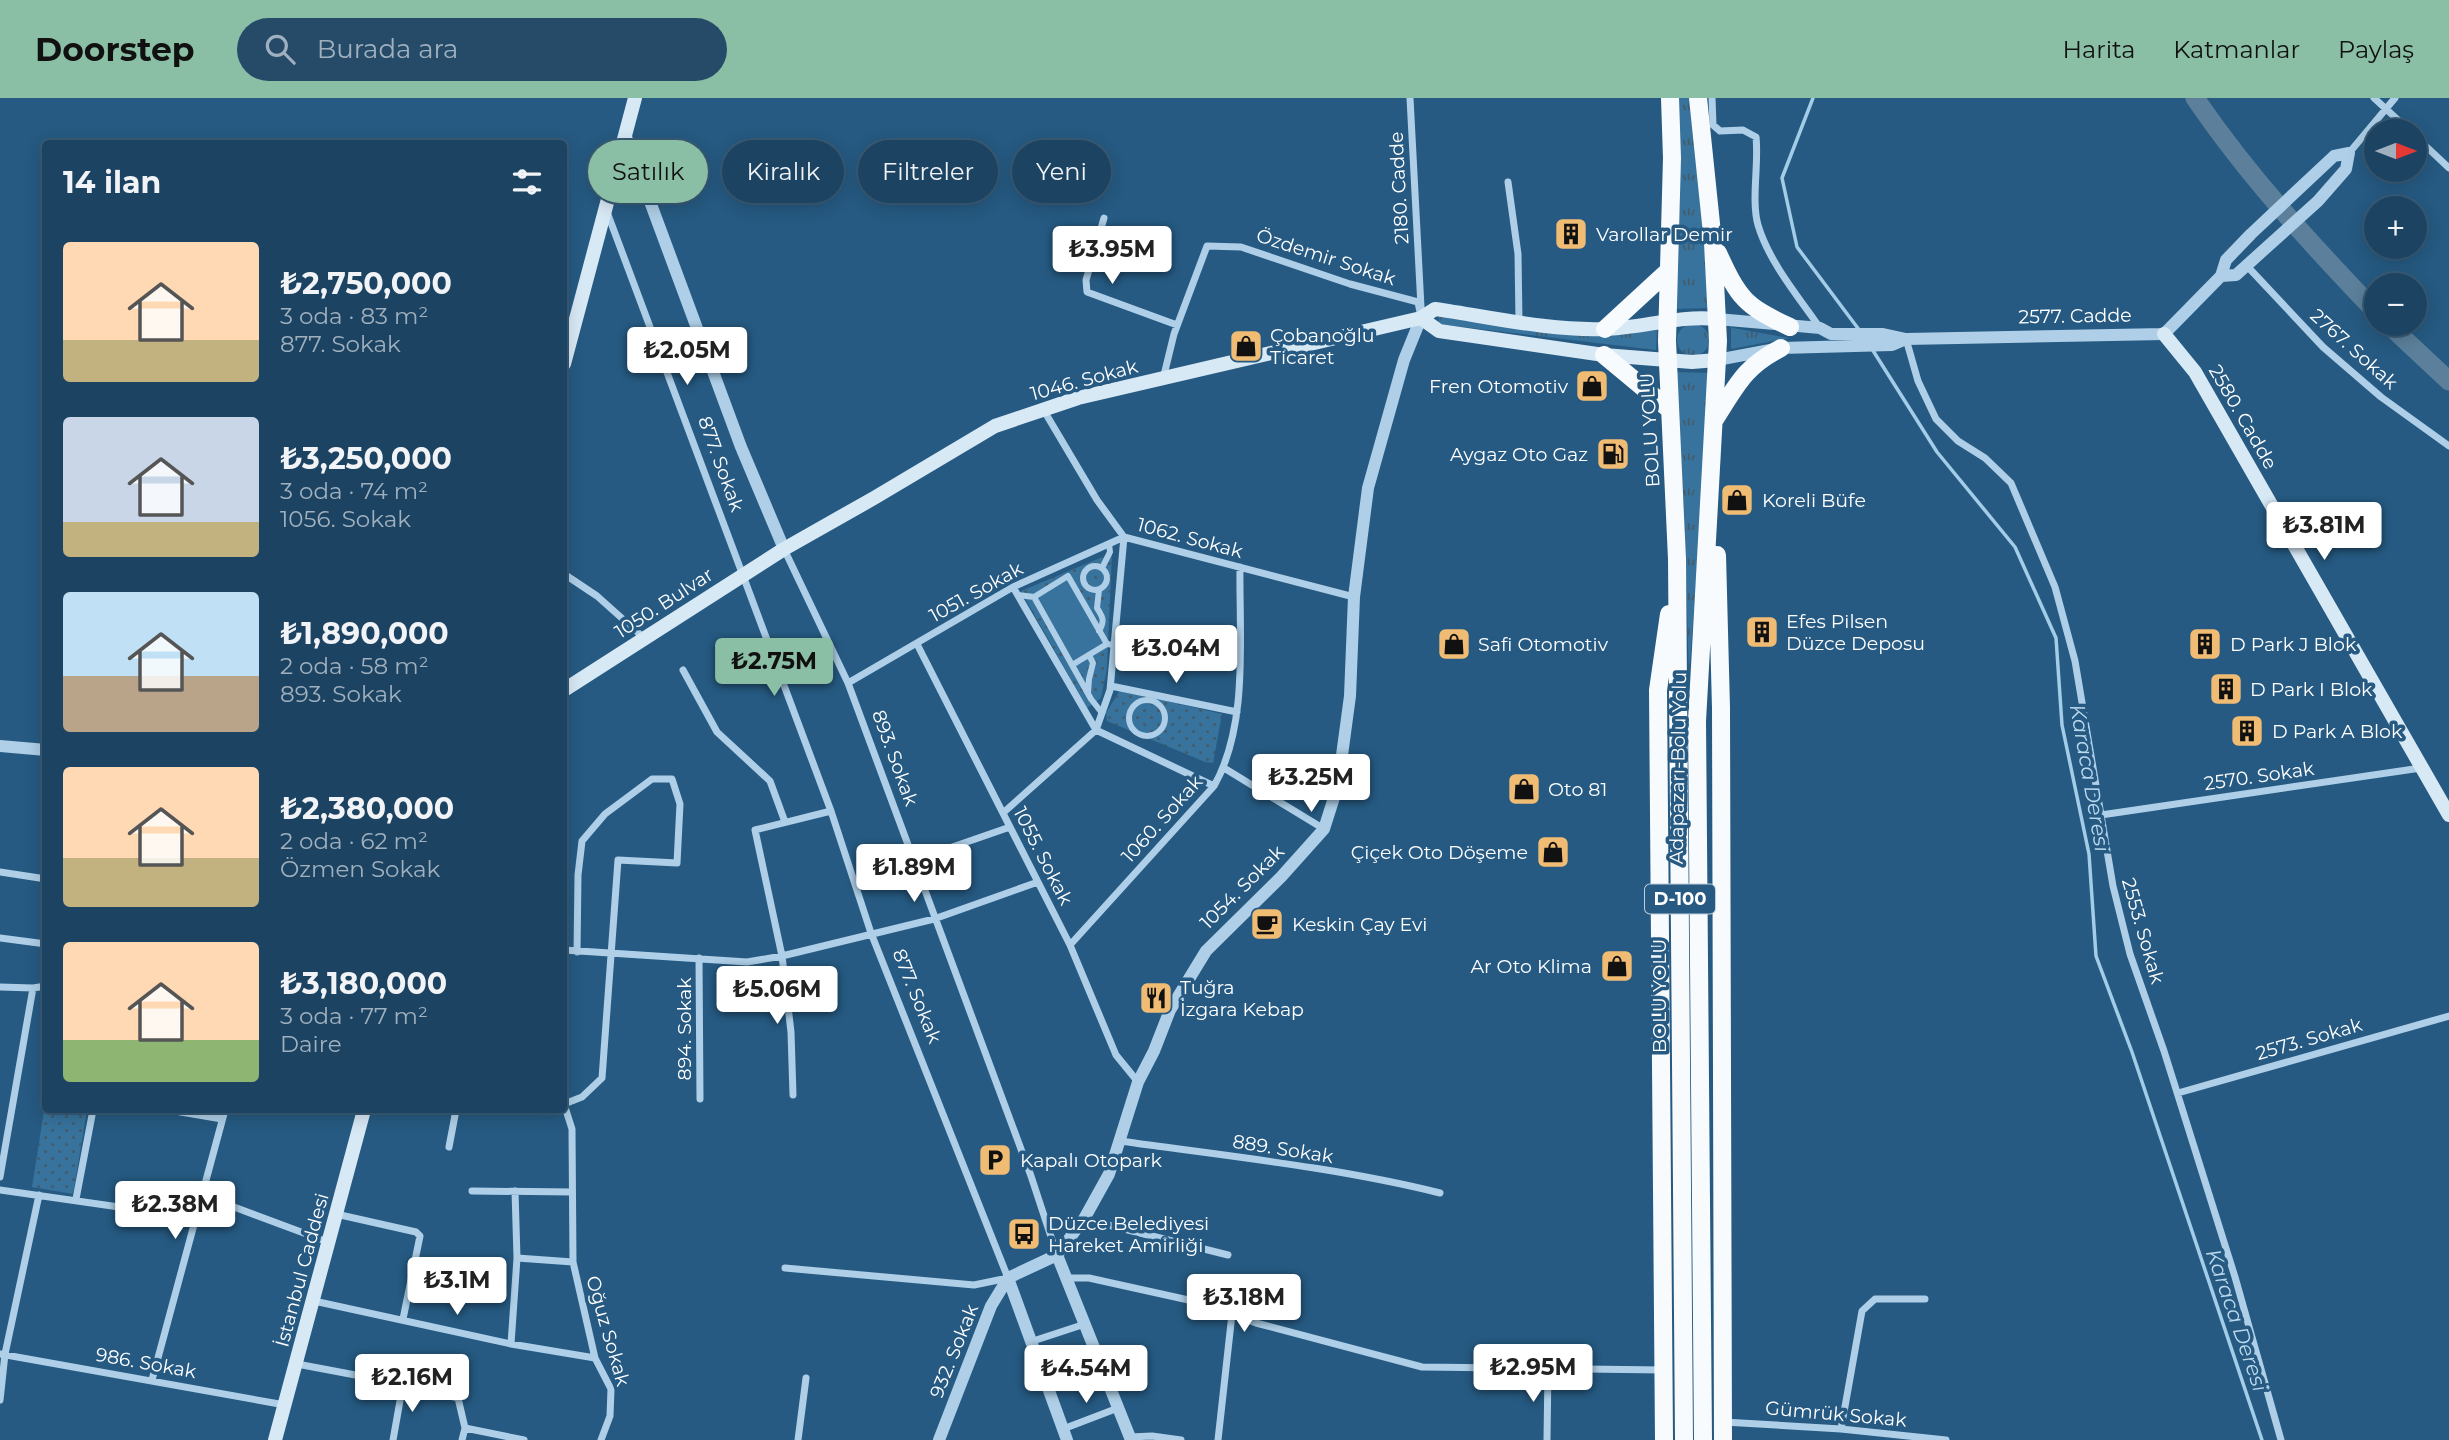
<!DOCTYPE html>
<html lang="tr">
<head>
<meta charset="utf-8">
<style>
	body { margin:0; font-family:Montserrat,sans-serif; background:#254b68; color:#f1f3f6; height:100vh; display:flex; flex-direction:column; font-size:26px; white-space:nowrap }
	* { box-sizing:border-box; margin:0 }
	p { font-size:23px; color:#a0b0be }
	.icon { flex:none; width:38px; height:38px; fill:none; stroke:currentColor; stroke-width:2; stroke-linecap:round; stroke-linejoin:round }
	.map { position:relative; flex:1; overflow:hidden }
	.sheet { position:absolute; left:42px; top:42px; width:525px; height:973px; display:flex; flex-direction:column; background:#1c4462; border-radius:7px; box-shadow:0 4px 18px #0003,0 0 0 2px #3a5c77 }
	.sheet>* { flex:none }
	.hud { position:absolute; left:588px; top:42px; width:665px; height:63px; display:flex; gap:14px }
	.needle { width:46px; rotate:90deg }
	.buttons { position:absolute; left:2364px; top:21px; display:grid; gap:14px }
	.buttons a { display:grid; place-items:center; width:63px; height:63px; border-radius:50%; background:#1c4462; box-shadow:0 4px 18px #0003,0 0 0 2px #3a5c77; font-size:35px }
	.price { position:absolute; translate:-50% -60px; padding:0 16px; border-radius:7px; background:#fff; color:#222; font-size:23px; line-height:46px; filter:drop-shadow(0 2px 4px #0008) }
	.price::after { content:''; position:absolute; left:50%; top:42px; width:21px; height:16px; margin-left:-10px; background:inherit; clip-path:polygon(0 0,100% 0,50% 100%) }
	.price.current { background:#8abfa5; color:#111 }
	ul { padding:0; list-style:none }
	li { display:flex; align-items:center; gap:21px; height:175px; padding:0 21px }
	li span { display:grid; place-items:center; flex:none; width:196px; height:140px; border-radius:7px; color:#555 }
	li>.icon { margin-inline-start:auto }
	span .icon { width:84px; height:84px; fill:#fffc; stroke-width:1 }
	li b { font-size:30px }
	h2 { display:flex; justify-content:space-between; align-items:center; height:84px; padding:0 21px; font-size:30px }
	.tag { padding:0 24px; border-radius:32px; background:#1c4462; box-shadow:0 4px 18px #0003,0 0 0 2px #3a5c77; font-size:24px; line-height:63px }
	.tag.current { background:#8abfa5; color:#111 }
	header { display:flex; align-items:center; gap:42px; box-sizing:border-box; height:98px; padding:0 35px; background:#8abfa5; color:#111 }
	header strong { font-size:33px }
	nav { display:flex; gap:38px; margin-inline-start:auto; font-size:24px }
	.search { width:490px; height:63px; background:#254b68; display:flex; align-items:center; gap:18px; box-sizing:border-box; padding:0 24px; border-radius:38px; color:#a0b0be; font-size:26px }
	.map>svg:first-child { display:block }
</style>
</head>
<body>
<header>
<strong>Doorstep</strong>
<div class="search"><svg class="icon" aria-label="search" viewBox="0 0 24 24"><circle cx="10" cy="10" r="6"/><path d="M15 15l6 6"/></svg>Burada ara</div>
<nav><a>Harita</a><a>Katmanlar</a><a>Paylaş</a></nav>
</header>
<div class="map">
<svg width="2449" height="1342" viewBox="0 0 2449 1342">
	<defs>
		<pattern id="grass-tufts" width="24" height="20" patternUnits="userSpaceOnUse" patternTransform="scale(1.75)"><rect width="24" height="20" fill="#37739d"/><path d="M3 7l-1-3M5 7V3M7 7l1-3M15 17l-1-3M17 17v-4M19 17l1-3" fill="none" stroke="#445c6c"/></pattern>
		<pattern id="park-dots" width="8" height="8" patternUnits="userSpaceOnUse" patternTransform="scale(1.75)"><rect width="8" height="8" fill="#37739d"/><path d="M2 2h.1M6 6h.1" fill="none" stroke="#445c6c" stroke-width="1.8" stroke-linecap="round"/></pattern>
	</defs>
	<rect width="100%" height="100%" fill="#265a82"/>
	<path fill="url(#grass-tufts)" d="M 1677,0 L 1689,0 L 1711,210 L 1674,211 L 1680,102 Z
		M 1439,219 L 1558,236 L 1610,238 L 1657,232 L 1656,252 L 1438,226 Z
		M1677 242a16 16 0 1 1 32 0a16 16 0 1 1-32 0Z
		M 1731,229 L 1733,230 L 1789,240 L 1731,251 Z
		M 1673,274 L 1711,275 L 1689,579 L 1684,408 Z"/>
	<path fill="url(#park-dots)" d="M 1112,455 L 1107,571 L 1101,600 L 1087,610 L 1021,493 Z
		M 1120,592 L 1222,616 L 1213,665 L 1205,664 L 1107,623 L 1106,615 Z
		M 45,1007 L 46,1012 L 87,1012 L 73,1096 L 32,1089 Z"/>
	<path fill="#37739d" d="M 1068,481 L 1106,546 L 1074,565 L 1036,499 Z"/>
	<g fill="none" stroke-linecap="round" stroke-linejoin="round">
		<path stroke="#a3cce7" stroke-width="3.5" d="M 1813,0 L 1782,80 L 1797,149 L 1860,233
			M 1872,251 L 1937,354 L 2015,449 L 2056,540 L 2062,627 L 2089,756 L 2096,858 L 2132,954 L 2262,1342"/>
		<path stroke="#5c809b" stroke-width="19" d="M 2195,0 C 2248,78 2311,146 2376,214
			M 2388,226 L 2449,283"/>
		<path stroke="#aecfe7" stroke-width="6" d="M1083 480a12 12 0 1 1 24 0a12 12 0 1 1-24 0Z
			M 1102,470 L 1110,454 L 1109,446
			M 1099,492 L 1097,510 C 1103,519 1105,523 1099,533
			M 1018,497 L 1034,499 L 1091,601 L 1102,615
			M 1034,499 L 1068,478 L 1107,546 L 1114,547
			M 1072,567 L 1107,546
			M 1088,595 L 1089,581 L 1093,565 L 1089,557
			M1129 620a18 18 0 1 1 36 0a18 18 0 1 1-36 0Z"/>
		<path stroke="#aecfe7" stroke-width="7" d="M 1410,0 L 1421,209
			M 1712,0 L 1713,27 L 1720,33 L 1743,32 L 1756,39 C 1759,65 1751,103 1758,127 C 1769,164 1798,198 1820,230
			M 2374,0 L 2410,33
			M 2415,38 L 2449,70
			M 2349,55 L 2395,0
			M 1508,84 L 1518,156 L 1519,223
			M 607,114 L 831,713 L 871,835 L 1008,1180 L 974,1187 L 785,1170
			M 1104,120 L 1086,182 L 1087,194 L 1177,227
			M 2247,168 L 2323,249 L 2381,299 L 2449,348
			M 1906,241 L 1918,283 L 1936,321 L 1958,343 L 1985,360 L 2011,385 L 2055,489 L 2075,563 L 2113,788 L 2130,856 L 2164,953 L 2235,1179 L 2281,1342
			M 1163,281 L 1174,236 L 1207,148 L 1241,149 L 1350,186 L 1418,204 L 1421,219
			M 1043,311 L 1097,402 L 1124,439 L 1354,499
			M 784,451 L 848,585 L 1031,1078 L 1057,1157
			M 564,476 L 597,498 L 644,540
			M 1013,489 L 1096,632 L 1214,688
			M 917,546 L 1070,847 L 1116,957 L 1138,984
			M 683,572 L 717,634 L 770,683 L 785,724
			M 848,585 L 1013,489 L 1124,439 L 1110,592 L 1096,632 L 1003,715
			M 1111,588 L 1237,614
			M 1224,670 L 1324,731
			M 2101,717 L 2421,670
			M 912,763 L 1010,729
			M 0,774 L 46,781
			M 0,840 L 46,846
			M 1070,847 L 1214,688 C 1249,627 1239,538 1240,469
			M 564,852 L 747,864 L 782,858 L 934,821 L 1038,784
			M 699,860 L 700,1001
			M 0,889 L 33,890 L 46,888
			M 2178,995 L 2449,918
			M 793,997 L 791,934 L 782,858 L 755,732 L 831,713
			M 564,1006 L 582,999 L 602,980 L 618,762 L 677,765 L 680,706 L 672,681 L 652,681 L 605,716 L 582,743 L 578,777 L 577,854
			M 564,1006 L 572,1031 L 573,1164 L 595,1260 L 611,1291 L 610,1318 L 601,1342
			M 169,1012 L 222,1021
			M 1120,1043 C 1226,1058 1335,1069 1440,1095
			M 449,1049 L 456,1012
			M 0,1079 L 33,890
			M 0,1092 L 196,1120
			M 472,1093 L 572,1094
			M 202,1097 L 328,1144
			M 76,1101 L 93,1012
			M 336,1116 L 416,1134 L 420,1138 L 403,1221
			M 1084,1121 L 1228,1157
			M 517,1160 L 573,1164
			M 1067,1180 L 1089,1180 L 1193,1203 L 1256,1225 L 1422,1269 L 1663,1272
			M 314,1203 L 511,1246 L 595,1260
			M 1030,1244 L 1085,1226
			M 511,1246 L 517,1160 L 515,1093
			M 0,1256 L 285,1307
			M 297,1266 L 403,1286 L 458,1300 L 465,1330 L 524,1342
			M 152,1282 L 225,1012
			M 0,1302 L 5,1256 L 39,1097
			M 1724,1324 L 1841,1331 L 1946,1342
			M 1063,1331 L 1118,1310
			M 1841,1331 L 1862,1213 L 1875,1201 L 1925,1201
			M 1130,1339 L 1152,1338 L 1181,1342
			M 393,1342 L 403,1286
			M 462,1342 L 465,1330
			M 798,1342 L 806,1280
			M 1218,1342 L 1232,1216
			M 1547,1342 L 1548,1270"/>
		<path stroke="#aecfe7" stroke-width="12" d="M 625,36 L 741,349 L 784,451
			M 1717,221 L 1820,230 L 1831,236 L 1883,236 L 1906,241 L 2164,236 L 2221,178 L 2226,162 L 2251,136 L 2334,58 L 2349,55 L 2346,71 L 2318,103 L 2236,177 L 2221,178
			M 1717,262 L 1781,250 L 1892,247 L 1906,241
			M 0,648 L 46,652
			M 1057,1157 L 1131,1342
			M 1008,1180 L 1057,1157 L 1084,1121 L 1109,1076 L 1138,984 L 1154,953 L 1170,912 L 1206,853 L 1281,779 L 1324,731 L 1338,687 L 1350,598 L 1354,499 L 1368,390 L 1404,262 L 1421,220
			M 1008,1180 L 1067,1342
			M 939,1342 L 991,1208 L 1008,1180"/>
		<path stroke="#d8e9f6" stroke-width="14" d="M 1421,220 L 1439,233 L 1604,257 L 1692,264 L 1717,262
			M 2164,236 L 2195,274 L 2449,717
			M 564,266 L 635,0
			M 564,592 L 784,451 L 874,400 L 995,328 L 1078,300 L 1421,220 L 1435,211 C 1491,219 1549,233 1605,231 C 1643,230 1678,217 1717,221
			M 275,1342 L 364,1012"/>
		<path stroke="#f8fbfe" stroke-width="18" d="M 1670,0 L 1672,60 L 1667,243 L 1677,461 L 1684,1342
			M 1698,0 L 1713,145 L 1718,243 L 1697,623 L 1703,1342
			M 1718,155 C 1739,201 1745,208 1790,229
			M 1605,231 L 1668,173
			M 1604,257 L 1669,311
			M 1715,321 C 1737,287 1744,269 1781,250
			M 1717,457 L 1721,610 L 1723,1342
			M 1664,1342 L 1658,592 L 1669,516"/>
	</g>
	<defs>
		<symbol id="building-square" viewBox="-11 -11 22 22"><rect x="-9" y="-9" width="18" height="18" rx="4" fill="#f0bc73" stroke="#265a82"/><path d="M-4-6H4V6H1V3H-1V6H-4ZM-2.5-4.3h1.7v1.8h-1.7ZM.8-4.3h1.7v1.8H.8ZM-2.5-1h1.7V.8h-1.7ZM.8-1h1.7V.8H.8Z" fill="#111"/></symbol>
		<symbol id="shop-square" viewBox="-11 -11 22 22"><rect x="-9" y="-9" width="18" height="18" rx="4" fill="#f0bc73" stroke="#265a82"/><path d="M-5-2.5h2.3a2.7 3.5 0 0 1 5.4 0H5L5.5 6h-11ZM-1.5-2.5h3a1.5 2.3 0 0 0-3 0Z" fill="#111"/></symbol>
		<symbol id="fuel-square" viewBox="-11 -11 22 22"><rect x="-9" y="-9" width="18" height="18" rx="4" fill="#f0bc73" stroke="#265a82"/><path d="M-5.5-6h7V0h2V4h1.3V-2.5L3-4.5l.8-.8L6-3V5H2.5V1h-1V6h-7ZM-4.2-4.7v3.2H.2V-4.7Z" fill="#111"/></symbol>
		<symbol id="cafe-square" viewBox="-11 -11 22 22"><rect x="-9" y="-9" width="18" height="18" rx="4" fill="#f0bc73" stroke="#265a82"/><path d="M-5.5-4.5H6V0H3Q3 3.5 0 3.5H-2.5Q-5.5 3.5-5.5 0ZM3-3.2v2h1.7v-2ZM-6 4.5H4V6H-6Z" fill="#111"/></symbol>
		<symbol id="restaurant-square" viewBox="-11 -11 22 22"><rect x="-9" y="-9" width="18" height="18" rx="4" fill="#f0bc73" stroke="#265a82"/><path d="M-5-6h1v4h1v-4h1v4h1v-4h1v5L-1.5 .5V6h-2V.5L-5-1ZM5-6V6H3V1.5H1.5Q1.5-4 5-6Z" fill="#111"/></symbol>
		<symbol id="parking-square" viewBox="-11 -11 22 22"><rect x="-9" y="-9" width="18" height="18" rx="4" fill="#f0bc73" stroke="#265a82"/><path d="M-3.5-5.5H1a3.5 3.5 0 0 1 0 7H-1V5.5H-3.5ZM-1-3.4V-.6H.8a1.4 1.4 0 0 0 0-2.8Z" fill="#111"/></symbol>
		<symbol id="bus-square" viewBox="-11 -11 22 22"><rect x="-9" y="-9" width="18" height="18" rx="4" fill="#f0bc73" stroke="#265a82"/><path d="M-5-6H5V4H4V6H2V4H-2V6H-4V4H-5ZM-3.5-4V0h7V-4ZM-3.5 1.2v1.5H-2V1.2ZM2 1.2v1.5H3.5V1.2Z" fill="#111"/></symbol>
	</defs>
	<g fill-rule="evenodd">
		<use href="#building-square" x="1552" y="117" width="38" height="38"/>
		<use href="#shop-square" x="1227" y="229" width="38" height="38"/>
		<use href="#shop-square" x="1573" y="269" width="38" height="38"/>
		<use href="#fuel-square" x="1594" y="337" width="38" height="38"/>
		<use href="#shop-square" x="1718" y="383" width="38" height="38"/>
		<use href="#building-square" x="1743" y="515" width="38" height="38"/>
		<use href="#shop-square" x="1435" y="527" width="38" height="38"/>
		<use href="#building-square" x="2186" y="527" width="38" height="38"/>
		<use href="#building-square" x="2207" y="572" width="38" height="38"/>
		<use href="#building-square" x="2228" y="614" width="38" height="38"/>
		<use href="#shop-square" x="1505" y="672" width="38" height="38"/>
		<use href="#shop-square" x="1534" y="735" width="38" height="38"/>
		<use href="#cafe-square" x="1248" y="807" width="38" height="38"/>
		<use href="#shop-square" x="1598" y="849" width="38" height="38"/>
		<use href="#restaurant-square" x="1137" y="881" width="38" height="38"/>
		<use href="#parking-square" x="976" y="1043" width="38" height="38"/>
		<use href="#bus-square" x="1005" y="1117" width="38" height="38"/>
	</g>
	<g text-anchor="middle" dominant-baseline="central" stroke-width="7" stroke-linejoin="round" paint-order="stroke">
		<rect fill="#265a82" stroke="#beceda" stroke-width="2" x="1645" y="786.5" width="70" height="29" rx="5"/>
		<g font-size="18" font-weight="bold" fill="#fff">
			<text x="1680" y="801">D-100</text>
		</g>
		<g font-size="19" fill="#fff" stroke="#265a82">
			<text transform="translate(1399 90) rotate(-93)">2180. Cadde</text>
			<text transform="translate(1326 159) rotate(18)">Özdemir Sokak</text>
			<text transform="translate(2075 218) rotate(-1)">2577. Cadde</text>
			<text transform="translate(2354 251) rotate(42)">2767. Sokak</text>
			<text transform="translate(1084 282) rotate(-15)">1046. Sokak</text>
			<text transform="translate(2243 319) rotate(60)">2580. Cadde</text>
			<text transform="translate(1650 332) rotate(-93)">BOLU YOLU</text>
			<text transform="translate(721 366) rotate(70)">877. Sokak</text>
			<text transform="translate(1190 440) rotate(15)">1062. Sokak</text>
			<text transform="translate(976 494) rotate(-29)">1051. Sokak</text>
			<text transform="translate(664 505) rotate(-33)">1050. Bulvar</text>
			<text transform="translate(895 660) rotate(70)">893. Sokak</text>
			<text transform="translate(1678 670) rotate(-89)">Adapazarı-Bolu Yolu</text>
			<text transform="translate(2259 678) rotate(-8)">2570. Sokak</text>
			<text transform="translate(1162 721) rotate(-48)">1060. Sokak</text>
			<text transform="translate(1043 758) rotate(63)">1055. Sokak</text>
			<text transform="translate(1242 789) rotate(-45)">1054. Sokak</text>
			<text transform="translate(2143 833) rotate(74)">2553. Sokak</text>
			<text transform="translate(917 898) rotate(68)">877. Sokak</text>
			<text transform="translate(1659 898) rotate(-90)">BOLU YOLU</text>
			<text transform="translate(684 931) rotate(-90)">894. Sokak</text>
			<text transform="translate(2309 941) rotate(-16)">2573. Sokak</text>
			<text transform="translate(1283 1051) rotate(9)">889. Sokak</text>
			<text transform="translate(302 1172) rotate(-75)">İstanbul Caddesi</text>
			<text transform="translate(608 1233) rotate(74)">Oğuz Sokak</text>
			<text transform="translate(954 1253) rotate(-68)">932. Sokak</text>
			<text transform="translate(146 1265) rotate(10)">986. Sokak</text>
			<text transform="translate(1836 1316) rotate(5)">Gümrük Sokak</text>
		</g>
		<g font-size="19" fill="#fff" stroke="#265a82" text-anchor="start">
			<text x="1596" y="136">Varollar Demir</text>
			<text x="1270" y="237">Çobanoğlu<tspan x="1270" dy="22">Ticaret</tspan></text>
			<text x="1568" y="288" text-anchor="end">Fren Otomotiv</text>
			<text x="1588" y="356" text-anchor="end">Aygaz Oto Gaz</text>
			<text x="1762" y="402">Koreli Büfe</text>
			<text x="1786" y="523">Efes Pilsen<tspan x="1786" dy="22">Düzce Deposu</tspan></text>
			<text x="1478" y="546">Safi Otomotiv</text>
			<text x="2230" y="546">D Park J Blok</text>
			<text x="2250" y="591">D Park I Blok</text>
			<text x="2272" y="633">D Park A Blok</text>
			<text x="1548" y="691">Oto 81</text>
			<text x="1528" y="754" text-anchor="end">Çiçek Oto Döşeme</text>
			<text x="1292" y="826">Keskin Çay Evi</text>
			<text x="1592" y="868" text-anchor="end">Ar Oto Klima</text>
			<text x="1180" y="889">Tuğra<tspan x="1180" dy="22">İzgara Kebap</tspan></text>
			<text x="1020" y="1062">Kapalı Otopark</text>
			<text x="1048" y="1125">Düzce Belediyesi<tspan x="1048" dy="22">Hareket Amirliği</tspan></text>
		</g>
		<g font-size="21" font-style="italic" fill="#bad9ee" stroke="#265a82">
			<text transform="translate(2090 680) rotate(80)">Karaca Deresi</text>
			<text transform="translate(2237 1222) rotate(71)">Karaca Deresi</text>
		</g>
	</g>
</svg>
<div class="buttons">
<a><svg class="needle" viewBox="-14 -14 28 28"><path d="M0-13l5 13h-10z" fill="#e53935"/><path d="M0 13l5-13h-10z" fill="#a0b0be"/></svg></a>
<a>+</a>
<a>−</a>
</div>
<b class="price" style="left:1112px;top:188px">₺3.95M</b>
<b class="price" style="left:687px;top:289px">₺2.05M</b>
<b class="price" style="left:2324px;top:464px">₺3.81M</b>
<b class="price" style="left:1176px;top:587px">₺3.04M</b>
<b class="price current" style="left:774px;top:600px">₺2.75M</b>
<b class="price" style="left:1311px;top:716px">₺3.25M</b>
<b class="price" style="left:914px;top:806px">₺1.89M</b>
<b class="price" style="left:777px;top:928px">₺5.06M</b>
<b class="price" style="left:175px;top:1143px">₺2.38M</b>
<b class="price" style="left:457px;top:1219px">₺3.1M</b>
<b class="price" style="left:1244px;top:1236px">₺3.18M</b>
<b class="price" style="left:1533px;top:1306px">₺2.95M</b>
<b class="price" style="left:1086px;top:1307px">₺4.54M</b>
<b class="price" style="left:412px;top:1316px">₺2.16M</b>
<div class="hud">
<a class="tag current">Satılık</a>
<a class="tag">Kiralık</a>
<a class="tag">Filtreler</a>
<a class="tag">Yeni</a>
</div>
<section class="sheet">
<h2>14 ilan<svg class="icon" aria-label="filters" viewBox="0 0 24 24"><path d="M4 7h16M4 17h16"/><circle cx="9" cy="7" r="2"/><circle cx="15" cy="17" r="2"/></svg></h2>
<ul>
<li><span style="background:linear-gradient(#ffd9b3 70%,#c2b280 0)"><svg class="icon" aria-label="home" viewBox="0 0 24 24"><path d="M3 11l9-7 9 7M6 9v11h12V9"/></svg></span><div><b>₺2,750,000</b><p>3 oda · 83 m²</p><p>877. Sokak</p></div></li>
<li><span style="background:linear-gradient(#c9d6e8 75%,#c2b280 0)"><svg class="icon" aria-label="home" viewBox="0 0 24 24"><path d="M3 11l9-7 9 7M6 9v11h12V9"/></svg></span><div><b>₺3,250,000</b><p>3 oda · 74 m²</p><p>1056. Sokak</p></div></li>
<li><span style="background:linear-gradient(#bfe0f5 60%,#b9a48a 0)"><svg class="icon" aria-label="home" viewBox="0 0 24 24"><path d="M3 11l9-7 9 7M6 9v11h12V9"/></svg></span><div><b>₺1,890,000</b><p>2 oda · 58 m²</p><p>893. Sokak</p></div></li>
<li><span style="background:linear-gradient(#ffd9b3 65%,#c2b280 0)"><svg class="icon" aria-label="home" viewBox="0 0 24 24"><path d="M3 11l9-7 9 7M6 9v11h12V9"/></svg></span><div><b>₺2,380,000</b><p>2 oda · 62 m²</p><p>Özmen Sokak</p></div></li>
<li><span style="background:linear-gradient(#ffd9b3 70%,#8fb573 0)"><svg class="icon" aria-label="home" viewBox="0 0 24 24"><path d="M3 11l9-7 9 7M6 9v11h12V9"/></svg></span><div><b>₺3,180,000</b><p>3 oda · 77 m²</p><p>Daire</p></div></li>
</ul>
</section>
</div>
</body>
</html>
